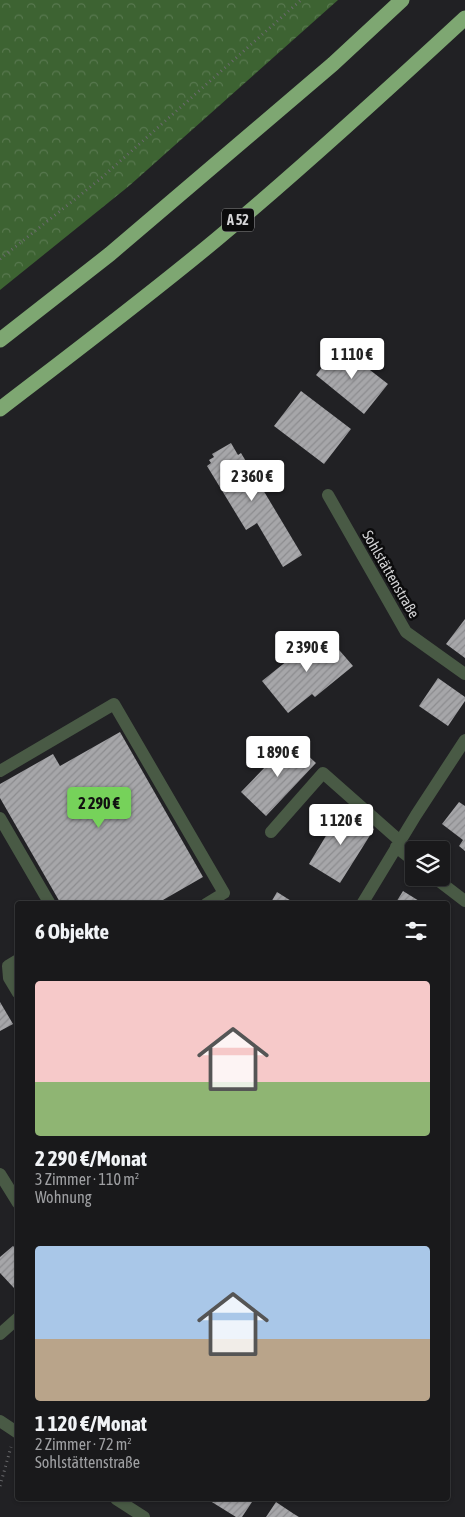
<!DOCTYPE html>
<html lang="de">
<head>
<meta charset="utf-8">
<style>
	body { margin:0; font-family:"Asap Condensed",sans-serif; background:#262628; color:#f1f3f6; height:100vh; display:flex; flex-direction:column; font-size:19px; white-space:nowrap }
	* { box-sizing:border-box; margin:0 }
	p { font-size:16px; color:#9fa0a3 }
	.icon { flex:none; width:28px; height:28px; fill:none; stroke:currentColor; stroke-width:2; stroke-linecap:round; stroke-linejoin:round }
	.map { position:relative; flex:1; overflow:hidden }
	.sheet { position:absolute; left:15px; top:901px; width:435px; height:600px; display:flex; flex-direction:column; background:#19191b; border-radius:5px; box-shadow:0 1px 4px #0004,0 0 0 1px #37383a }
	.sheet>* { flex:none }
	.tools { position:absolute; left:405px; top:841px; display:grid; gap:10px }
	.tools a { display:grid; place-items:center; width:45px; height:45px; border-radius:5px; background:#19191b; box-shadow:0 1px 4px #0004,0 0 0 1px #37383a; font-size:25px }
	.price { position:absolute; translate:-50% -42px; padding:0 11px; border-radius:5px; background:#fff; color:#222; font-size:16px; line-height:32px; filter:drop-shadow(0 1px 2px #0008) }
	.price::after { content:''; position:absolute; left:50%; top:30px; width:15px; height:11px; margin-left:-8px; background:inherit; clip-path:polygon(0 0,100% 0,50% 100%) }
	.price.selected { background:#76d25a; color:#111 }
	ul { padding:0; list-style:none }
	li { display:grid; align-content:center; gap:10px; height:265px; padding:0 20px }
	li span { display:grid; place-items:center; height:155px; border-radius:5px; color:#555 }
	li>.icon { margin-inline-start:auto }
	span .icon { width:90px; height:90px; fill:#fffc; stroke-width:1 }
	li b { font-size:21px }
	h2 { display:flex; justify-content:space-between; align-items:center; height:60px; padding:0 20px; font-size:21px }
	.map>svg:first-child { display:block }
</style>
</head>
<body>
<div class="map">
<svg width="465" height="1517" viewBox="0 0 465 1517">
	<defs>
		<pattern id="forest-crowns" width="20" height="18" patternUnits="userSpaceOnUse" patternTransform="scale(1.25)"><rect width="20" height="18" fill="#3d6332"/><path d="M2 6a3 3 0 1 1 6 0M12 15a3 3 0 1 1 6 0" fill="none" stroke="#58784f"/></pattern>
		<pattern id="building-hatch" width="6" height="6" patternUnits="userSpaceOnUse" patternTransform="scale(1.25)"><rect width="6" height="6" fill="#a6a6a9"/><path d="M-1 1l2-2M0 6l6-6M5 7l2-2" fill="none" stroke="#8c8c8f"/></pattern>
	</defs>
	<rect width="100%" height="100%" fill="#212124"/>
	<path fill="url(#forest-crowns)" d="M 0,0 L 338,0 L 129,186 L 0,290 Z"/>
	<path fill="url(#building-hatch)" d="M 339,346 L 388,384 L 364,414 L 316,375 Z
		M 301,391 L 351,429 L 324,464 L 274,426 Z
		M 231,443 L 238,455 L 241,453 L 302,555 L 283,567 L 257,523 L 246,530 L 207,466 L 211,463 L 209,460 L 214,457 L 212,454 Z
		M 465,619 L 465,658 L 446,644 Z
		M 327,636 L 353,666 L 315,697 L 312,694 L 288,713 L 262,681 L 313,640 L 317,644 Z
		M 438,678 L 465,697 L 465,701 L 448,726 L 419,706 Z
		M 120,732 L 203,877 L 156,904 L 61,904 L 0,798 L 0,784 L 53,754 L 60,766 Z
		M 291,740 L 316,763 L 266,816 L 241,792 Z
		M 459,802 L 465,806 L 465,851 L 459,846 L 463,840 L 442,824 Z
		M 342,809 L 374,829 L 340,883 L 309,864 Z
		M 403,891 L 424,904 L 395,904 Z
		M 277,892 L 296,904 L 270,904 Z
		M 0,1002 L 13,1024 L 0,1031 Z
		M 13,1246 L 18,1250 L 18,1285 L 14,1288 L 0,1273 L 0,1257 Z
		M 207,1499 L 254,1499 L 242,1517 L 236,1517 Z
		M 276,1502 L 294,1514 L 299,1517 L 266,1517 Z"/>
	<g fill="none" stroke-linecap="round" stroke-linejoin="round">
		<path stroke="#6a6a6d" stroke-width="3" stroke-dasharray="1 4" stroke-linecap="butt" d="M 0,259 L 99,180 L 301,0
			M 0,1486 L 11,1447"/>
		<path stroke="#495a45" stroke-width="12" d="M 328,495 L 406,632 L 465,674
			M 0,771 L 114,704 L 224,893 L 206,904
			M 0,818 L 50,904
			M 271,832 L 323,773 L 400,841
			M 396,847 L 414,861
			M 435,878 L 465,901
			M 362,904 L 416,815 L 465,740
			M 18,960 L 8,966 L 9,978 L 18,993
			M 0,1174 L 18,1203
			M 0,1334 L 18,1318
			M 0,1421 L 18,1433
			M 116,1499 L 144,1517"/>
		<path stroke="#7ea772" stroke-width="15" d="M 0,340 L 110,254 L 333,64 L 402,0
			M 0,409 C 73,353 146,298 217,239 C 302,168 384,93 465,18"/>
	</g>
	<g text-anchor="middle" dominant-baseline="central" stroke-width="5" stroke-linejoin="round" paint-order="stroke">
		<rect fill="#0b0b0c" stroke="#989899" stroke-width="1" x="222" y="208.5" width="32" height="23" rx="4"/>
		<g font-size="14" font-weight="bold" fill="#d4d4d6">
			<text x="238" y="220">A 52</text>
		</g>
		<g font-size="15" fill="#d4d4d6" stroke="#0b0b0c">
			<text transform="translate(391 574) rotate(60)">Sohlstättenstraße</text>
		</g>
	</g>
</svg>
<div class="tools">
<a><svg class="icon" aria-label="layers" viewBox="0 0 24 24"><path d="M12 4l9 5-9 5-9-5zM3 14l9 5 9-5"/></svg></a>
</div>
<b class="price" style="left:352px;top:380px">1 110 €</b>
<b class="price" style="left:252px;top:502px">2 360 €</b>
<b class="price" style="left:307px;top:673px">2 390 €</b>
<b class="price" style="left:278px;top:778px">1 890 €</b>
<b class="price selected" style="left:99px;top:829px">2 290 €</b>
<b class="price" style="left:341px;top:846px">1 120 €</b>
<section class="sheet">
<h2>6 Objekte<svg class="icon" aria-label="filters" viewBox="0 0 24 24"><path d="M4 7h16M4 17h16"/><circle cx="9" cy="7" r="2"/><circle cx="15" cy="17" r="2"/></svg></h2>
<ul>
<li><span style="background:linear-gradient(#f6c9c9 65%,#8fb573 0)"><svg class="icon" aria-label="home" viewBox="0 0 24 24"><path d="M3 11l9-7 9 7M6 9v11h12V9"/></svg></span><div><b>2 290 €/Monat</b><p>3 Zimmer · 110 m²</p><p>Wohnung</p></div></li>
<li><span style="background:linear-gradient(#a9c7e8 60%,#b9a48a 0)"><svg class="icon" aria-label="home" viewBox="0 0 24 24"><path d="M3 11l9-7 9 7M6 9v11h12V9"/></svg></span><div><b>1 120 €/Monat</b><p>2 Zimmer · 72 m²</p><p>Sohlstättenstraße</p></div></li>
</ul>
</section>
</div>
</body>
</html>
